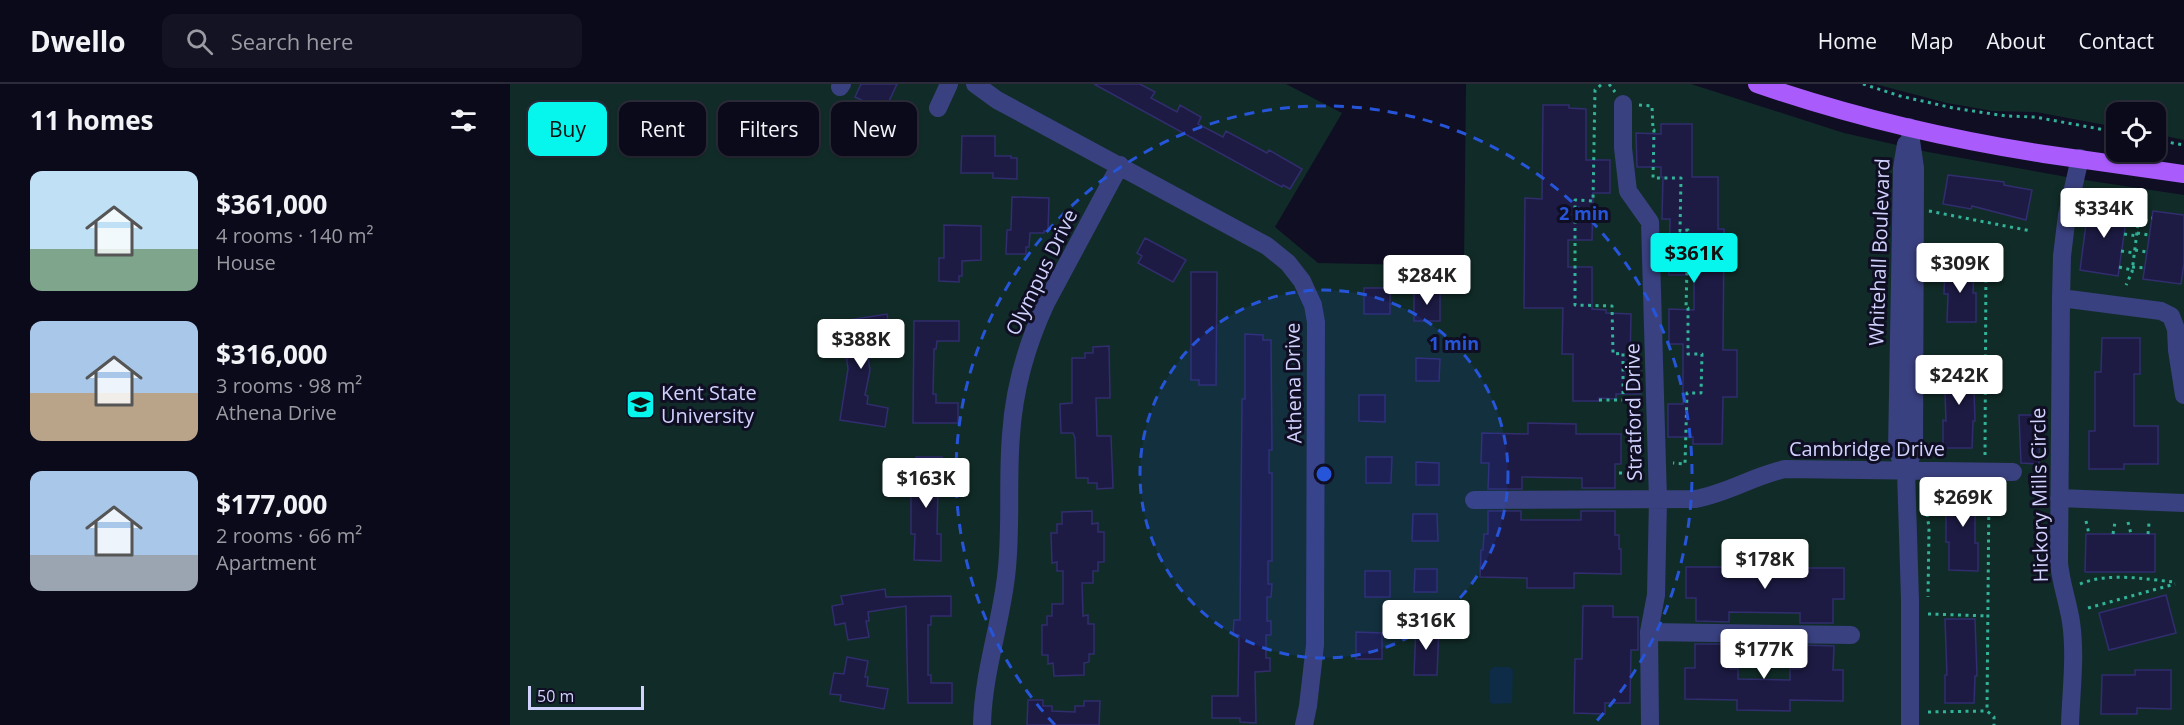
<!DOCTYPE html>
<html lang="en">
<head>
<meta charset="utf-8">
<style>
	body { margin:0; font-family:"Open Sans",sans-serif; background:#141323; color:#f1f3f6; height:100vh; display:flex; flex-direction:column; font-size:22px; white-space:nowrap }
	* { box-sizing:border-box; margin:0 }
	p { font-size:20px; color:#9a9aa2 }
	.icon { flex:none; width:33px; height:33px; fill:none; stroke:currentColor; stroke-width:2; stroke-linecap:round; stroke-linejoin:round }
	.map { position:relative; flex:1; overflow:hidden }
	.sheet { display:flex; flex-direction:column; background:#0b0a1a; width:510px }
	.sheet>* { flex:none }
	.top-card { position:absolute; left:18px; top:18px; width:570px; height:54px; display:flex; gap:12px }
	.fabs { position:absolute; left:1596px; top:18px; display:grid; gap:12px }
	.fabs a { display:grid; place-items:center; width:60px; height:60px; border-radius:12px; background:#0b0a1a; box-shadow:0 2px 4px #0004,0 0 0 2px #2b2b39; font-size:30px }
	.scale { position:absolute; left:18px; bottom:15px; width:116px; box-sizing:border-box; padding-left:6px; border:3px solid #d1d2fe; border-top:0; font-size:16px; line-height:21px; white-space:nowrap; color:#d1d2fe; -webkit-text-stroke:4px #0f0e23; paint-order:stroke }
	.price { position:absolute; translate:-50% -51px; padding:0 14px; border-radius:6px; background:#fff; color:#222; font-size:20px; line-height:39px; filter:drop-shadow(0 2px 3px #0008) }
	.price::after { content:''; position:absolute; left:50%; top:36px; width:18px; height:14px; margin-left:-9px; background:inherit; clip-path:polygon(0 0,100% 0,50% 100%) }
	.price.active { background:#06f5ed; color:#111 }
	ul { padding:0; list-style:none }
	li { display:flex; align-items:center; gap:18px; height:150px; padding:0 30px }
	li span { display:grid; place-items:center; flex:none; width:168px; height:120px; border-radius:12px; color:#555 }
	li>.icon { margin-inline-start:auto }
	span .icon { width:72px; height:72px; fill:#fffc; stroke-width:1 }
	li b { font-size:26px }
	h2 { display:flex; justify-content:space-between; align-items:center; height:72px; padding:0 30px; font-size:26px }
	.tag { padding:0 21px; border-radius:12px; background:#0b0a1a; box-shadow:0 2px 4px #0004,0 0 0 2px #2b2b39; font-size:21px; line-height:54px }
	.tag.active { background:#06f5ed; color:#111 }
	header { display:flex; align-items:center; gap:36px; box-sizing:border-box; height:84px; padding:0 30px; background:#0b0a1a; border-bottom:2px solid #2b2b39 }
	header strong { font-size:28px }
	nav { display:flex; gap:33px; margin-inline-start:auto; font-size:21px }
	.search { width:420px; height:54px; background:#141323; display:flex; align-items:center; gap:15px; box-sizing:border-box; padding:0 21px; border-radius:12px; color:#9a9aa2; font-size:22px }
	main { display:flex; flex:1; min-height:0 }
	.map>svg:first-child { display:block }
</style>
</head>
<body>
<header>
<strong>Dwello</strong>
<div class="search"><svg class="icon" aria-label="search" viewBox="0 0 24 24"><circle cx="10" cy="10" r="6"/><path d="M15 15l6 6"/></svg>Search here</div>
<nav><a>Home</a><a>Map</a><a>About</a><a>Contact</a></nav>
</header>
<main>
<section class="sheet">
<h2>11 homes<svg class="icon" aria-label="filters" viewBox="0 0 24 24"><path d="M4 7h16M4 17h16"/><circle cx="9" cy="7" r="2"/><circle cx="15" cy="17" r="2"/></svg></h2>
<ul>
<li><span style="background:linear-gradient(#bfe0f5 65%,#7fa58c 0)"><svg class="icon" aria-label="home" viewBox="0 0 24 24"><path d="M3 11l9-7 9 7M6 9v11h12V9"/></svg></span><div><b>$361,000</b><p>4 rooms · 140 m²</p><p>House</p></div></li>
<li><span style="background:linear-gradient(#a9c7e8 60%,#b9a48a 0)"><svg class="icon" aria-label="home" viewBox="0 0 24 24"><path d="M3 11l9-7 9 7M6 9v11h12V9"/></svg></span><div><b>$316,000</b><p>3 rooms · 98 m²</p><p>Athena Drive</p></div></li>
<li><span style="background:linear-gradient(#a9c7e8 70%,#9aa5b1 0)"><svg class="icon" aria-label="home" viewBox="0 0 24 24"><path d="M3 11l9-7 9 7M6 9v11h12V9"/></svg></span><div><b>$177,000</b><p>2 rooms · 66 m²</p><p>Apartment</p></div></li>
</ul>
</section>
<div class="map">
<svg width="1674" height="641" viewBox="0 0 1674 641">
	<rect width="100%" height="100%" fill="#0f0e23"/>
	<path fill="#112c28" d="M 0,0 L 776,0 L 832,29 L 765,143 L 808,179 L 954,182 L 956,0 L 1181,0 L 1334,49 L 1418,68 L 1568,95 L 1674,111 L 1674,641 L 0,641 Z
		M 1365,0 L 1674,0 L 1674,56 L 1646,50 L 1646,28 L 1606,28 L 1606,43 L 1526,28 L 1483,27 L 1437,19 Z"/>
	<path fill="#0e2c47" d="M 342,27 L 368,39 L 355,65 L 347,65 L 345,45 L 338,40 Z
		M 984,583 L 999,583 L 1003,586 L 1002,619 L 983,620 L 980,618 L 980,586 Z"/>
	<path fill="#1d1b43" stroke="#312d6f" stroke-width="1.5" d="M 351,0 L 387,0 L 373,30 L 352,21 L 354,17 L 345,13 Z
		M 584,0 L 630,0 L 645,8 L 641,14 L 667,28 L 670,21 L 691,33 L 688,40 L 713,53 L 716,47 L 757,69 L 759,66 L 792,85 L 780,105 L 773,101 L 772,103 Z
		M 1033,21 L 1059,21 L 1059,24 L 1076,25 L 1076,76 L 1100,76 L 1100,109 L 1083,109 L 1082,156 L 1058,156 L 1058,183 L 1082,183 L 1082,225 L 1096,226 L 1096,229 L 1121,230 L 1120,277 L 1131,277 L 1131,310 L 1106,310 L 1106,315 L 1089,314 L 1089,317 L 1063,317 L 1063,270 L 1052,270 L 1053,224 L 1014,224 L 1015,114 L 1032,115 Z
		M 1151,40 L 1182,40 L 1182,93 L 1208,93 L 1208,145 L 1214,145 L 1213,266 L 1227,266 L 1227,313 L 1213,313 L 1212,360 L 1183,360 L 1183,353 L 1158,353 L 1158,320 L 1173,320 L 1173,260 L 1159,260 L 1159,225 L 1184,226 L 1184,191 L 1159,191 L 1160,135 L 1152,135 L 1153,93 L 1151,93 L 1151,83 L 1127,83 L 1126,49 L 1151,50 Z
		M 452,52 L 485,52 L 485,72 L 501,72 L 501,74 L 507,74 L 507,95 L 483,94 L 483,89 L 451,89 Z
		M 1438,91 L 1494,98 L 1494,101 L 1522,106 L 1516,136 L 1462,122 L 1461,125 L 1433,120 Z
		M 502,113 L 539,114 L 538,147 L 534,147 L 534,149 L 520,149 L 519,163 L 516,163 L 516,170 L 496,170 L 497,146 L 501,146 Z
		M 1579,118 L 1618,123 L 1608,192 L 1570,186 Z
		M 1643,127 L 1674,131 L 1674,179 L 1671,200 L 1633,195 Z
		M 434,141 L 471,142 L 471,176 L 452,177 L 452,192 L 449,192 L 449,198 L 429,197 L 429,174 L 434,174 Z
		M 635,154 L 676,176 L 663,198 L 628,179 L 632,172 L 627,169 Z
		M 1435,181 L 1464,182 L 1463,209 L 1466,209 L 1466,238 L 1437,238 L 1438,210 L 1434,210 Z
		M 681,188 L 707,188 L 706,301 L 689,301 L 689,296 L 681,296 Z
		M 854,204 L 880,204 L 880,230 L 854,230 Z
		M 904,208 L 930,208 L 930,237 L 904,237 Z
		M 377,230 L 380,250 L 358,253 L 359,261 L 356,262 L 360,286 L 355,311 L 358,312 L 357,320 L 378,324 L 375,343 L 330,336 L 338,285 L 332,237 Z
		M 404,237 L 449,237 L 449,257 L 427,257 L 426,265 L 424,265 L 423,310 L 426,310 L 426,319 L 448,319 L 448,339 L 403,339 Z
		M 735,250 L 753,251 L 753,256 L 761,256 L 762,366 L 759,366 L 759,389 L 762,389 L 762,477 L 758,477 L 758,500 L 762,500 L 761,513 L 757,513 L 757,537 L 761,537 L 761,551 L 756,551 L 756,574 L 760,574 L 760,587 L 745,588 L 746,639 L 730,638 L 730,634 L 702,634 L 702,612 L 728,612 L 729,551 L 723,551 L 724,536 L 730,536 L 732,315 L 735,315 Z
		M 1592,254 L 1630,254 L 1630,290 L 1624,290 L 1624,342 L 1648,342 L 1648,380 L 1614,380 L 1614,385 L 1579,385 L 1579,347 L 1585,347 L 1585,288 L 1591,288 Z
		M 599,262 L 600,314 L 586,314 L 587,352 L 601,352 L 603,404 L 587,405 L 587,399 L 578,399 L 578,394 L 566,394 L 565,354 L 563,349 L 551,349 L 550,320 L 562,319 L 562,274 L 575,274 L 575,269 L 583,269 L 583,263 Z
		M 906,274 L 930,275 L 929,297 L 906,297 Z
		M 1434,280 L 1463,280 L 1465,337 L 1463,337 L 1462,364 L 1433,364 L 1433,336 L 1436,337 Z
		M 849,311 L 875,311 L 875,338 L 849,337 Z
		M 1509,331 L 1530,331 L 1529,380 L 1511,379 Z
		M 1018,339 L 1066,340 L 1066,350 L 1111,350 L 1111,380 L 1105,380 L 1105,404 L 1072,404 L 1072,394 L 1012,393 L 1012,405 L 978,405 L 979,379 L 971,379 L 972,349 L 1018,350 Z
		M 406,373 L 432,373 L 432,400 L 428,400 L 427,450 L 431,450 L 431,477 L 404,476 L 405,450 L 401,450 L 401,399 L 405,399 Z
		M 856,373 L 882,373 L 881,399 L 856,399 Z
		M 906,378 L 929,379 L 929,401 L 906,401 Z
		M 1439,402 L 1468,402 L 1468,430 L 1465,430 L 1465,459 L 1468,459 L 1468,487 L 1439,486 L 1439,458 L 1436,458 L 1436,430 L 1439,430 Z
		M 582,427 L 582,440 L 588,439 L 588,448 L 594,448 L 594,478 L 588,478 L 588,487 L 583,487 L 583,499 L 572,499 L 573,532 L 578,531 L 578,540 L 584,540 L 584,570 L 579,570 L 579,578 L 574,579 L 574,591 L 544,592 L 543,579 L 538,580 L 538,571 L 532,571 L 532,541 L 537,541 L 537,532 L 542,532 L 542,520 L 553,520 L 553,487 L 547,487 L 547,478 L 542,479 L 541,449 L 547,449 L 547,440 L 552,440 L 552,428 Z
		M 978,427 L 1011,427 L 1011,436 L 1071,436 L 1071,427 L 1105,427 L 1105,451 L 1109,451 L 1109,465 L 1111,465 L 1111,490 L 1064,489 L 1064,504 L 1017,504 L 1017,494 L 970,493 L 971,466 L 973,466 L 974,450 L 978,450 Z
		M 903,430 L 927,430 L 928,457 L 902,457 Z
		M 1576,450 L 1645,450 L 1645,488 L 1575,488 Z
		M 1228,473 L 1282,473 L 1282,484 L 1334,484 L 1334,515 L 1323,515 L 1323,539 L 1290,539 L 1290,529 L 1219,528 L 1219,538 L 1186,537 L 1186,514 L 1176,514 L 1176,483 L 1228,483 Z
		M 905,485 L 927,485 L 927,508 L 904,508 Z
		M 855,487 L 880,487 L 880,513 L 855,513 Z
		M 375,505 L 376,513 L 441,512 L 441,532 L 421,532 L 421,541 L 418,541 L 418,591 L 421,591 L 421,599 L 442,599 L 442,619 L 398,619 L 396,522 L 358,528 L 359,537 L 356,537 L 359,553 L 338,556 L 335,539 L 325,541 L 322,522 L 333,520 L 331,512 Z
		M 1656,511 L 1666,549 L 1599,566 L 1589,529 Z
		M 1073,522 L 1103,522 L 1103,533 L 1128,533 L 1128,566 L 1121,566 L 1120,619 L 1095,619 L 1095,630 L 1064,629 L 1065,575 L 1072,575 Z
		M 1435,535 L 1465,535 L 1467,592 L 1465,592 L 1464,619 L 1435,619 L 1435,591 L 1437,591 Z
		M 906,542 L 929,542 L 927,591 L 904,591 Z
		M 846,548 L 872,549 L 872,575 L 846,575 Z
		M 1185,560 L 1220,560 L 1220,585 L 1228,585 L 1228,595 L 1280,596 L 1280,585 L 1290,585 L 1290,561 L 1324,562 L 1323,586 L 1333,586 L 1333,617 L 1280,616 L 1280,627 L 1227,626 L 1227,616 L 1175,615 L 1175,584 L 1185,584 Z
		M 337,573 L 358,577 L 355,593 L 358,593 L 357,602 L 378,605 L 374,625 L 330,617 L 331,611 L 320,610 L 324,589 L 334,590 Z
		M 1625,586 L 1661,586 L 1661,625 L 1627,624 L 1627,630 L 1591,630 L 1592,591 L 1625,591 Z
		M 518,616 L 533,616 L 533,622 L 542,622 L 542,627 L 565,628 L 565,622 L 574,622 L 574,617 L 590,617 L 589,641 L 517,641 Z"/>
	<g fill="none" stroke-linecap="round" stroke-linejoin="round">
		<path stroke="#31b299" stroke-width="3" stroke-dasharray="3 4.5" stroke-linecap="butt" d="M 1099,0 L 1105,8
			M 1353,0 L 1390,12 L 1443,24 L 1496,32 L 1525,33 L 1606,48
			M 1129,21 L 1142,22 L 1143,46 L 1144,46 L 1143,94 L 1171,94 L 1170,147 L 1178,146 L 1176,224 L 1178,224 L 1178,270 L 1192,270 L 1191,309 L 1177,309 L 1175,380 L 1163,379
			M 1646,56 L 1674,61
			M 1419,127 L 1521,147
			M 1616,133 L 1628,140 L 1622,188 L 1616,201
			M 1628,140 L 1639,134 L 1642,134
			M 1627,149 L 1639,151
			M 1614,150 L 1627,152
			M 1625,166 L 1637,168
			M 1611,167 L 1624,169
			M 1609,183 L 1622,186
			M 1622,183 L 1635,184
			M 1421,275 L 1488,275
			M 1089,316 L 1113,316 L 1113,269 L 1103,270 L 1102,222 L 1065,221 L 1065,116 L 1083,117 L 1085,6 L 1092,0
			M 1475,371 L 1476,172
			M 1109,389 L 1131,389
			M 1479,403 L 1477,627 L 1484,633 L 1484,641
			M 1415,415 L 1419,444 L 1418,513
			M 1576,437 L 1579,450
			M 1618,438 L 1621,450
			M 1603,450 L 1605,438
			M 1638,450 L 1639,439
			M 1570,500 C 1598,488 1635,495 1664,498
			M 1578,524 L 1665,500
			M 1418,530 L 1478,532
			M 1418,628 L 1477,627"/>
		<path stroke="#3a4180" stroke-width="18" d="M 465,0 L 487,16 L 757,162 L 778,179 L 792,197 L 803,221 L 806,238 L 805,561 L 798,622 L 794,641
			M 330,3 L 332,0
			M 1113,20 L 1113,64 L 1118,107 L 1140,138 L 1148,416 L 1146,511 L 1139,548 L 1140,641
			M 428,24 L 439,0
			M 1399,43 L 1405,84 L 1404,365 L 1396,386 L 1400,516 L 1400,641
			M 1396,60 L 1392,84 L 1387,367 L 1396,386
			M 1551,214 L 1651,227 L 1661,232 L 1666,245 L 1667,266 L 1674,311
			M 1549,414 L 1674,419
			M 964,416 L 1185,415 C 1216,410 1243,392 1275,385 L 1503,388
			M 1139,548 L 1341,551
			M 472,641 C 473,590 490,543 496,493 C 502,446 497,398 501,351 C 504,305 516,262 536,219 L 610,81
			M 1560,641 C 1561,607 1566,572 1561,538 C 1558,518 1551,500 1549,479 L 1551,214 L 1552,172 L 1557,131 L 1570,74"/>
		<path stroke="#a95bfb" stroke-width="18" d="M 1247,0 C 1340,32 1437,55 1534,70 C 1581,77 1627,83 1674,90"/>
	</g>
	<circle cx="814" cy="390" r="184" fill="#2655da" fill-opacity=".12"/>
	<g fill="none" stroke="#2655da" stroke-width="3" stroke-dasharray="10 8">
		<circle cx="814" cy="390" r="184"/>
		<path d="M545 641A368 368 0 1 1 1083 641"/>
	</g>
	<defs>
		<symbol id="university-square" viewBox="-11 -11 22 22"><rect x="-9" y="-9" width="18" height="18" rx="4" fill="#06f5ed" stroke="#0f0e23"/><path d="M0-5L7-2L0 1L-7-2ZM-4 1L0 2.5L4 1V4Q0 6-4 4Z" fill="#111"/></symbol>
	</defs>
	<g fill-rule="evenodd">
		<use href="#university-square" x="114" y="304" width="33" height="33"/>
	</g>
	<g text-anchor="middle" dominant-baseline="central" stroke-width="6" stroke-linejoin="round" paint-order="stroke">
		<g font-size="20" fill="#d1d2fe" stroke="#0f0e23">
			<text transform="translate(1369 168) rotate(-88)">Whitehall Boulevard</text>
			<text transform="translate(531 188) rotate(-64)">Olympus Drive</text>
			<text transform="translate(783 299) rotate(-91)">Athena Drive</text>
			<text transform="translate(1123 328) rotate(-91)">Stratford Drive</text>
			<text x="1357" y="364">Cambridge Drive</text>
			<text transform="translate(1529 411) rotate(-91)">Hickory Mills Circle</text>
		</g>
		<g font-size="20" fill="#d1d2fe" stroke="#0f0e23" text-anchor="start">
			<text x="151" y="308">Kent State<tspan x="151" dy="23">University</tspan></text>
		</g>
	</g>
	<circle cx="814" cy="390" r="9" fill="#2655da" stroke="#0f0e23" stroke-width="3"/>
	<g font-size="18" text-anchor="middle" font-weight="bold" fill="#2655da" stroke="#0f0e23" stroke-width="6" stroke-linejoin="round" paint-order="stroke">
		<text x="1074" y="136">2 min</text>
		<text x="944" y="266">1 min</text>
	</g>
</svg>
<div class="fabs">
<a><svg class="icon" aria-label="locate" viewBox="0 0 24 24"><circle cx="12" cy="12" r="6"/><path d="M12 2v4M12 18v4M2 12h4M18 12h4"/></svg></a>
</div>
<div class="scale">50 m</div>
<b class="price" style="left:1594px;top:155px">$334K</b>
<b class="price active" style="left:1184px;top:200px">$361K</b>
<b class="price" style="left:1450px;top:210px">$309K</b>
<b class="price" style="left:917px;top:222px">$284K</b>
<b class="price" style="left:351px;top:286px">$388K</b>
<b class="price" style="left:1449px;top:322px">$242K</b>
<b class="price" style="left:416px;top:425px">$163K</b>
<b class="price" style="left:1453px;top:444px">$269K</b>
<b class="price" style="left:1255px;top:506px">$178K</b>
<b class="price" style="left:916px;top:567px">$316K</b>
<b class="price" style="left:1254px;top:596px">$177K</b>
<div class="top-card">
<a class="tag active">Buy</a>
<a class="tag">Rent</a>
<a class="tag">Filters</a>
<a class="tag">New</a>
</div>
</div>
</main>
</body>
</html>
